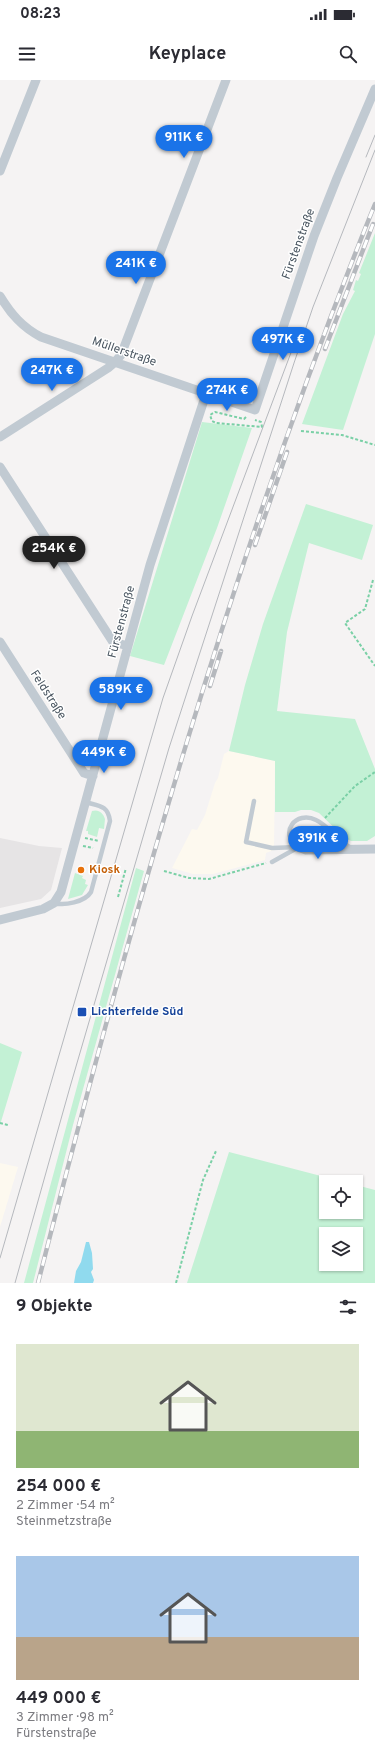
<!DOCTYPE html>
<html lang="de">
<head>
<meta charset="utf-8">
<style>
	body { margin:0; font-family:Overpass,sans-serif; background:#f2f2f3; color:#2b2b33; height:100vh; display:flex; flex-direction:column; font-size:15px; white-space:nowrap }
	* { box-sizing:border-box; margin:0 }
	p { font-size:13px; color:#7c7c81 }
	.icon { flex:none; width:22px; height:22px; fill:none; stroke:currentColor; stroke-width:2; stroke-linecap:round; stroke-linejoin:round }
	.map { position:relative; height:1203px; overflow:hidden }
	.details { display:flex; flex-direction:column; background:#fff; flex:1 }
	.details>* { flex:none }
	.fabs { position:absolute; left:319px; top:1095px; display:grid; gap:8px }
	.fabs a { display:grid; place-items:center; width:44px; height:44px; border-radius:0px; background:#fff; box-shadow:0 1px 3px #0004; font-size:20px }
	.price { position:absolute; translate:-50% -34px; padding:0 9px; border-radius:14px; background:#1a73e8; color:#fff; font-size:13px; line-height:26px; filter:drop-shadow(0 1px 2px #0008) }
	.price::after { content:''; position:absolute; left:50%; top:24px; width:12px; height:9px; margin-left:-6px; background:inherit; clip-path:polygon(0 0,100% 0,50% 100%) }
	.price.selected { background:#222; color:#fff }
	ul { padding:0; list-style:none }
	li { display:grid; align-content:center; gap:8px; height:212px; padding:0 16px }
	li span { display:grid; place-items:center; height:124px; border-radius:0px; color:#555 }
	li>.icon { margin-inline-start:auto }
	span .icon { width:72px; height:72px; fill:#fffc; stroke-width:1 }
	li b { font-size:17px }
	h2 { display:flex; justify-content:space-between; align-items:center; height:48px; padding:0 16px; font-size:17px }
	.status { display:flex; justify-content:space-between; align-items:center; height:28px; padding:0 20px; background:#fff; direction:ltr }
	.status svg { height:11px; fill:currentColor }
	header { display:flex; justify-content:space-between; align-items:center; height:52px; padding:0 16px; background:#fff; font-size:18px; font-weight:700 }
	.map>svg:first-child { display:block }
</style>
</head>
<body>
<div class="status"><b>08:23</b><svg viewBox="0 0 49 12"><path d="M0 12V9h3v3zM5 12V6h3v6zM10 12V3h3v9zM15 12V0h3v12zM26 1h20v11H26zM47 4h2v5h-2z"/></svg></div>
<header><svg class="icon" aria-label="menu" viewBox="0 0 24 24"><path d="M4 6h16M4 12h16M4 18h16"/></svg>Keyplace<svg class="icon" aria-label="search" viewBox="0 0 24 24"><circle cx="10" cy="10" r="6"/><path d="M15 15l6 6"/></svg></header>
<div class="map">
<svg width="375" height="1203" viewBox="0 0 375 1203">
	<rect width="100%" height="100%" fill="#f5f3f3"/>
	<path fill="#fdf9ef" d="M 229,671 L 275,681 L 274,770 L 266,773 L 265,780 L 213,794 L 193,794 L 172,788 L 192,749 L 197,750 L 205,735 L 215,703 L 218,698 L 224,674 Z
		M 0,1083 L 18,1087 L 0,1147 Z"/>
	<path fill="#e6e4e5" d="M 0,758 L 39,766 L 62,768 L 51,810 L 41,819 L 0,828 Z"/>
	<path fill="#c3f1d5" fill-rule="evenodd" d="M 375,153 L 375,254 L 343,350 L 302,344 L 343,234 L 355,211 L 353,210 L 356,200 L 358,201 L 361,194 L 359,193 Z
		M 202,342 L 252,348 L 217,448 L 164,585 L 130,576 Z
		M 306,424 L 373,445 L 362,480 L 309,463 L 287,552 L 277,631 L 355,639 L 375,689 L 375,756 L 367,761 L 351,761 L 345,758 L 319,733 L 311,730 L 301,730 L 295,732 L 275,732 L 275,681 L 229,671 L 245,605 L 263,544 Z
		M 92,731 C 99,729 103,733 105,739 L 104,749 L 99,748 L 97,757 L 88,754 L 88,751 L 86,751 Z
		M 136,788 L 144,791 L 73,1045 L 33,1203 L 24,1203 Z
		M 75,793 L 83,796 L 82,798 L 86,800 L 85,804 L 88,805 L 82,815 L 68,819 Z
		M 0,963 L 22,972 L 0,1045 Z
		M 229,1072 L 344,1102 L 326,1102 L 326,1132 L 356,1132 L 356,1105 L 375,1110 L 375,1203 L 187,1203 ZM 326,1154 L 356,1154 L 356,1184 L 326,1184 Z"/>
	<path fill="#90daee" d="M 86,1162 L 89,1162 L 92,1173 L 93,1189 L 91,1192 L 94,1200 L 93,1203 L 74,1203 L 76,1191 L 81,1182 Z"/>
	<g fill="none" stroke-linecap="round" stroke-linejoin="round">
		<path stroke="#7ad0a6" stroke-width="2" stroke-dasharray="3 2" stroke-linecap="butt" d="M 246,337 L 244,339 L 215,332 L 210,335 L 212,341 L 216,343 L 262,347 L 261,342 L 255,340
			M 301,351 L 342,355 L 375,365
			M 373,500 L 365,529 L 345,543 L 375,586
			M 325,738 L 355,706 L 375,692
			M 85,758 L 99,761
			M 304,760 L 317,747
			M 83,766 L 93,768
			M 164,791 L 189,798 L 209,799 L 266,783
			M 118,817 L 126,788
			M 0,1043 L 8,1045
			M 176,1203 L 203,1100 L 216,1071"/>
		<path stroke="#c1cad2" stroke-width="4.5" d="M 254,721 L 246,762 L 272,768 L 298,767
			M 298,767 C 278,753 296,730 316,740 C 329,746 337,760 351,768
			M 272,782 L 297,768
			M 54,823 C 64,826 85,822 91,812 L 110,741 C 108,725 99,726 85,722"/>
		<path stroke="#c1cad2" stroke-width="9" d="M 0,91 L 36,0
			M 0,216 C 11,234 22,247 41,257 L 255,330 L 314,156 L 337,98 L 375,9
			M 0,357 L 108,288 L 115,282 L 121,275 L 226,0
			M 0,387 L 113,562 L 128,566
			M 0,562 L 84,693 L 93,696
			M 298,767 L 306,770 L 375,769
			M 0,840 L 43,829 L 54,823 L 61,812 L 150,485 L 206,314"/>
		<path stroke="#b5b8bd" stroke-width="1" d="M 366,77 L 375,55
			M 0,1178 L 163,618 L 192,536 L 298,254
			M 15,1203 L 70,1007 L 169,668 L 294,283 L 313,227 L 375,70"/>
		<defs>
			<path id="rail" d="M 325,269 L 373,144
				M 255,465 L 287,372
				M 210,606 L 221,571
				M 38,1203 C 131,838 233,474 375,124"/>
		</defs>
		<use href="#rail" stroke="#b5b8bd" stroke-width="4.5"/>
		<use href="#rail" stroke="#fff" stroke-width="3" stroke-dasharray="9" stroke-linecap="butt"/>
	</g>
	<circle fill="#e8710a" stroke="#fff" stroke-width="1.5" cx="81" cy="790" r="4"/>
	<rect fill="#1a4fb4" stroke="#fff" stroke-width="1.5" x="77" y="927" width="10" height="10" rx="2"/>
	<g text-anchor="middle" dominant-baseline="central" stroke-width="3" stroke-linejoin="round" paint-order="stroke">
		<g font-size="12" fill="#4a5661" stroke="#fff">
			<text transform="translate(299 164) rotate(-70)">Fürstenstraße</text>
			<text transform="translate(124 272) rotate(19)">Müllerstraße</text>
			<text transform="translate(122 542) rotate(-75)">Fürstenstraße</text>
			<text transform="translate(48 615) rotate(57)">Feldstraße</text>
		</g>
		<g font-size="12" font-weight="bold" fill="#c56008" stroke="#fff" text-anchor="start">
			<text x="89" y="790">Kiosk</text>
		</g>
		<g font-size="12" font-weight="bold" fill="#164399" stroke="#fff" text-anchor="start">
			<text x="91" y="932">Lichterfelde Süd</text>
		</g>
	</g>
</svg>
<div class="fabs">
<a><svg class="icon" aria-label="locate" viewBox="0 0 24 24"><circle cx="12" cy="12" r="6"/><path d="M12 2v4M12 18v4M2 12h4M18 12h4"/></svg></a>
<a><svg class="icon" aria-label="layers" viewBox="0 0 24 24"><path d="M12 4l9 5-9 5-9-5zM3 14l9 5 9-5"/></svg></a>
</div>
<b class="price" style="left:184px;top:79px">911K €</b>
<b class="price" style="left:136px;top:205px">241K €</b>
<b class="price" style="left:283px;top:281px">497K €</b>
<b class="price" style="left:52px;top:312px">247K €</b>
<b class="price" style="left:227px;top:332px">274K €</b>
<b class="price selected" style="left:54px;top:490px">254K €</b>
<b class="price" style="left:121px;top:631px">589K €</b>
<b class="price" style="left:104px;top:694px">449K €</b>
<b class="price" style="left:318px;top:780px">391K €</b>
</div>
<section class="details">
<h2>9 Objekte<svg class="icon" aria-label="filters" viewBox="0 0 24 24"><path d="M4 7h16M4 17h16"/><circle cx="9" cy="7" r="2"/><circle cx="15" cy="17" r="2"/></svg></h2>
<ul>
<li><span style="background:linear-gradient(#dfe7d0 70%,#8fb573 0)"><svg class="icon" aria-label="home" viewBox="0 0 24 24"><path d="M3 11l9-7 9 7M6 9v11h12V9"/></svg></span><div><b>254 000 €</b><p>2 Zimmer · 54 m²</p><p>Steinmetzstraße</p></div></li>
<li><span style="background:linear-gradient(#a9c7e8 65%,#b9a48a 0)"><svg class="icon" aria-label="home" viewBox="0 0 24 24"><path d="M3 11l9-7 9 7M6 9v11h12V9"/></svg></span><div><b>449 000 €</b><p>3 Zimmer · 98 m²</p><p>Fürstenstraße</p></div></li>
</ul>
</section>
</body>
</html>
